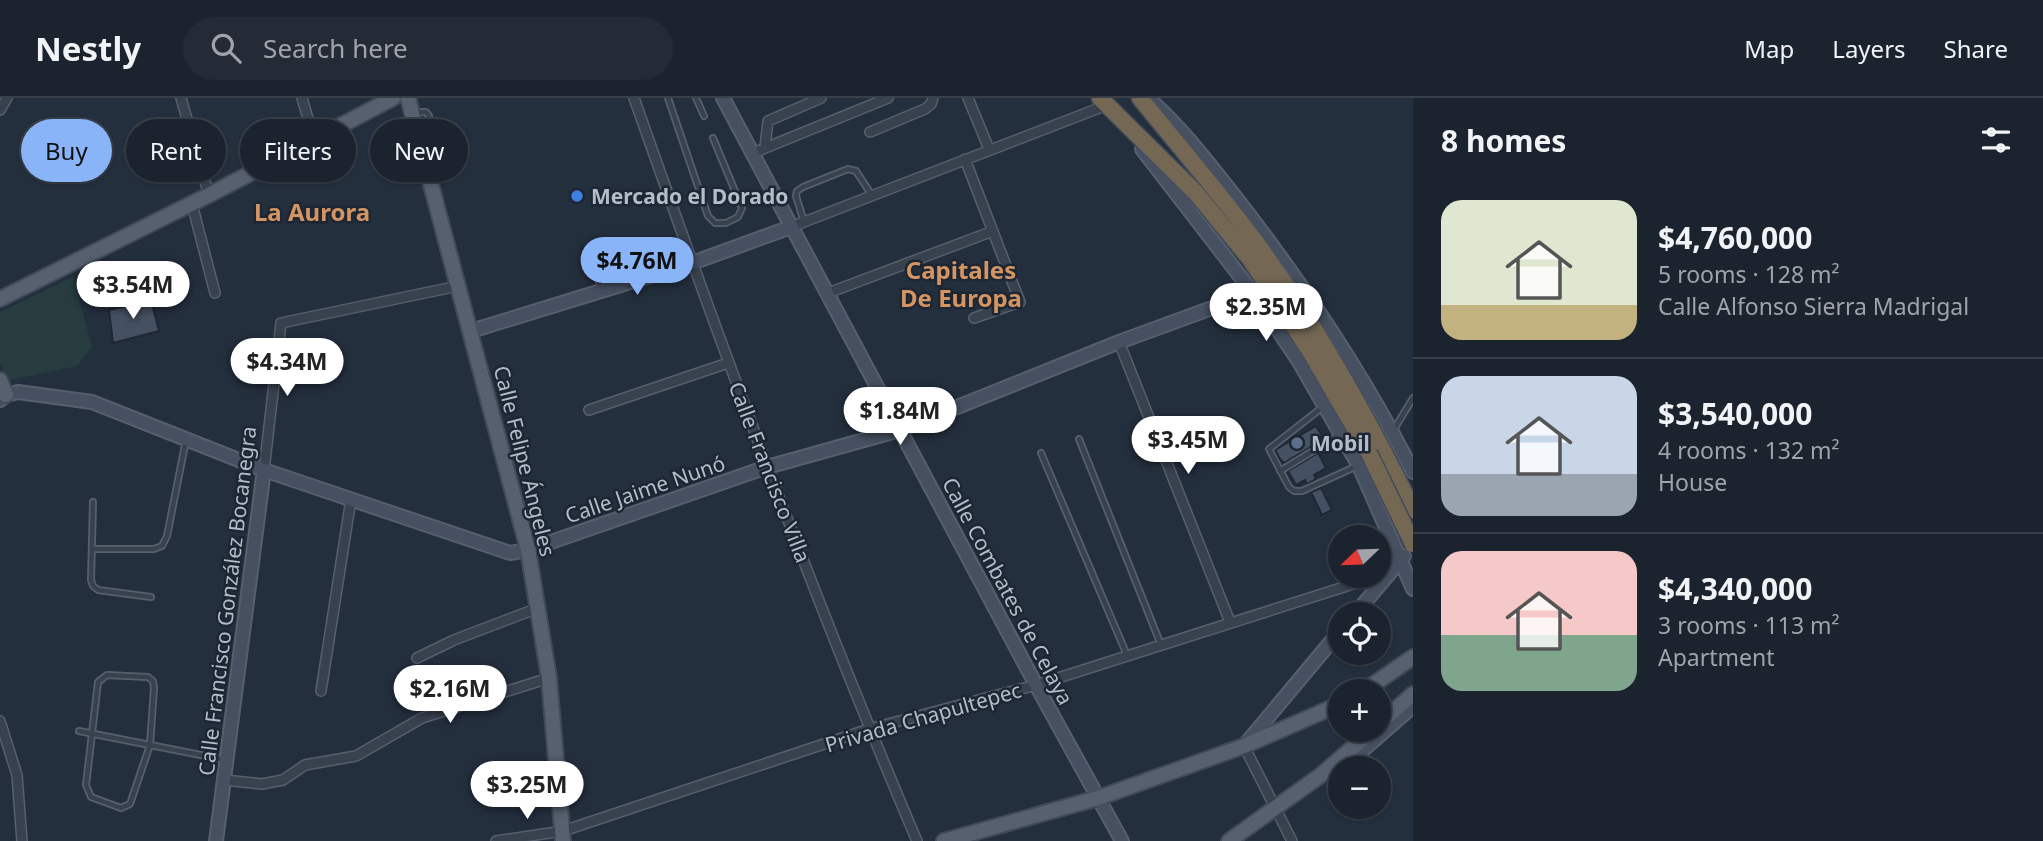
<!DOCTYPE html>
<html lang="en">
<head>
<meta charset="utf-8">
<style>
	body { margin:0; font-family:"Noto Sans",sans-serif; background:#242b36; color:#f1f3f6; height:100vh; display:flex; flex-direction:column; font-size:26px; white-space:nowrap }
	* { box-sizing:border-box; margin:0 }
	p { font-size:23px; color:#a0a4aa }
	.icon { flex:none; width:38px; height:38px; fill:none; stroke:currentColor; stroke-width:2; stroke-linecap:round; stroke-linejoin:round }
	.map { position:relative; flex:1; overflow:hidden }
	.sheet { display:flex; flex-direction:column; background:#1b232e; width:630px }
	.sheet>* { flex:none }
	.hud { position:absolute; left:21px; top:21px; width:665px; height:63px; display:flex; gap:14px }
	.needle { width:46px; rotate:247deg }
	.fabs { position:absolute; left:1328px; top:427px; display:grid; gap:14px }
	.fabs a { display:grid; place-items:center; width:63px; height:63px; border-radius:50%; background:#1b232e; box-shadow:0 2px 5px #0004,0 0 0 2px #39404a; font-size:35px }
	.price { position:absolute; translate:-50% -60px; padding:0 16px; border-radius:24px; background:#fff; color:#222; font-size:23px; line-height:46px; filter:drop-shadow(0 2px 4px #0008) }
	.price::after { content:''; position:absolute; left:50%; top:42px; width:21px; height:16px; margin-left:-10px; background:inherit; clip-path:polygon(0 0,100% 0,50% 100%) }
	.price.on { background:#8ab4f8; color:#111 }
	ul { padding:0; list-style:none }
	li { display:flex; align-items:center; gap:21px; height:175px; padding:0 28px }
	li+li { border-top:2px solid #39404a }
	li span { display:grid; place-items:center; flex:none; width:196px; height:140px; border-radius:21px; color:#555 }
	li>.icon { margin-inline-start:auto }
	span .icon { width:84px; height:84px; fill:#fffc; stroke-width:1 }
	li b { font-size:30px }
	h2 { display:flex; justify-content:space-between; align-items:center; height:84px; padding:0 28px; font-size:30px }
	.tag { padding:0 24px; border-radius:32px; background:#1b232e; box-shadow:0 2px 5px #0004,0 0 0 2px #39404a; font-size:24px; line-height:63px }
	.tag.on { background:#8ab4f8; color:#111 }
	header { display:flex; align-items:center; gap:42px; box-sizing:border-box; height:98px; padding:0 35px; background:#1b232e; border-bottom:2px solid #39404a }
	header strong { font-size:33px }
	nav { display:flex; gap:38px; margin-inline-start:auto; font-size:24px }
	.search { width:490px; height:63px; background:#242b36; display:flex; align-items:center; gap:18px; box-sizing:border-box; padding:0 24px; border-radius:38px; color:#a0a4aa; font-size:26px }
	main { display:flex; flex:1; min-height:0 }
	.map>svg:first-child { display:block }
</style>
</head>
<body>
<header>
<strong>Nestly</strong>
<div class="search"><svg class="icon" aria-label="search" viewBox="0 0 24 24"><circle cx="10" cy="10" r="6"/><path d="M15 15l6 6"/></svg>Search here</div>
<nav><a>Map</a><a>Layers</a><a>Share</a></nav>
</header>
<main>
<div class="map">
<svg width="1413" height="743" viewBox="0 0 1413 743">
	<rect width="100%" height="100%" fill="#242f3e"/>
	<path fill="#263c3f" d="M 73,179 L 92,249 L 77,268 L 6,283 L 0,265 L 0,214 Z"/>
	<path fill="#455162" stroke="#1f2835" stroke-width="2" d="M 151,202 L 159,233 L 113,245 L 109,212 Z
		M 1316,328 L 1322,338 L 1312,344 L 1314,347 L 1284,365 L 1280,361 L 1275,352 Z
		M 1318,355 L 1326,370 L 1314,377 L 1316,381 L 1307,386 L 1305,382 L 1296,387 L 1288,373 Z
		M 1321,390 L 1332,412 L 1322,417 L 1311,394 Z"/>
	<g fill="none" stroke-linecap="round" stroke-linejoin="round">
		<defs>
			<path id="lane" d="M 668,0 L 708,118 L 715,125 L 726,125 L 738,119 L 742,110 L 713,40
				M 696,0 L 704,18
				M 416,14 L 426,14 L 429,18 L 439,53 L 436,59 L 426,63
				M 804,124 L 796,98 L 797,93 L 803,89 L 848,71 L 856,73 L 871,96
				M 601,192 C 599,183 597,176 604,169 L 647,154 L 657,159 L 662,172
				M 1324,308 L 1269,351 L 1289,389 L 1294,393 L 1302,393 L 1357,368
				M 1393,333 L 1413,300
				M 1079,341 L 1161,547
				M 1041,355 L 1127,557
				M 1280,373 L 1339,337
				M 93,404 L 91,482 L 93,488 L 98,492 L 151,499
				M 93,451 L 154,451 L 162,448 L 167,438 L 186,342
				M 107,577 L 148,579 L 153,583 L 154,590 L 150,647 L 130,706 L 121,710 L 91,699 L 86,687 L 98,584 Z
				M 79,633 L 226,662"/>
			<path id="street" d="M 181,0 L 209,97
				M 302,0 L 314,41
				M 634,0 C 722,250 813,499 917,743
				M 968,0 L 989,51
				M 0,12 L 7,0
				M 870,34 L 925,11 L 931,6 L 933,0
				M 765,49 L 768,23 L 821,0
				M 753,55 L 888,0
				M 965,61 L 1020,204 L 974,220
				M 192,106 L 215,195
				M 791,129 L 1107,7
				M 828,195 L 993,133
				M 1119,244 L 1230,524
				M 589,312 L 728,265
				M 264,372 L 281,225 L 458,188
				M 417,560 L 454,542 L 538,510
				M 321,593 L 351,401
				M 0,623 L 17,677 L 22,743
				M 1244,648 L 1292,743
				M 224,682 L 262,686 L 283,682 L 305,667 L 356,658 L 422,620 L 549,580
				M 496,743 L 563,733 L 869,631 L 1036,587 L 1388,475"/>
			<path id="secondary" d="M 723,0 L 1036,587 L 1122,743
				M 1148,0 C 1180,28 1206,62 1233,96 C 1301,183 1363,275 1413,374
				M 1142,51 L 1253,195 L 1298,262 L 1359,368 L 1413,491
				M 471,233 L 692,165 L 791,129
				M 0,302 L 6,297 L 18,294 L 92,304 L 264,372 L 510,455 L 528,452 L 767,369 L 900,332 L 1119,244 L 1253,195
				M 1355,516 L 1404,458
				M 1244,648 L 1340,533
				M 1328,674 L 1347,666 L 1413,608
				M 216,743 L 264,372"/>
			<path id="primary" d="M 408,0 L 528,452 L 549,580 L 563,743
				M 0,201 L 209,97 L 393,0
				M 0,282 L 6,297
				M 1364,593 L 1413,559
				M 1379,626 L 1413,596
				M 944,743 L 1098,700 L 1244,648 L 1340,606
				M 1229,743 L 1321,677 L 1373,632"/>
			<path id="highway" d="M 1100,0 L 1196,95 L 1250,161 L 1311,255 L 1369,355
				M 1140,0 C 1181,51 1225,101 1263,154 C 1321,235 1369,322 1413,412"/>
		</defs>
		<use href="#lane" stroke="#565f6c" stroke-width="8"/>
		<use href="#street" stroke="#565f6c" stroke-width="12"/>
		<use href="#secondary" stroke="#565f6c" stroke-width="16"/>
		<use href="#primary" stroke="#414a57" stroke-width="18"/>
		<use href="#highway" stroke="#434c59" stroke-width="19"/>
		<use href="#lane" stroke="#38414e" stroke-width="4.5"/>
		<use href="#street" stroke="#38414e" stroke-width="9"/>
		<use href="#secondary" stroke="#465061" stroke-width="12"/>
		<use href="#primary" stroke="#56606e" stroke-width="14"/>
		<use href="#highway" stroke="#746855" stroke-width="16"/>
		<defs>
			<path id="highway-bridge" d="M 1369,355 L 1413,446"/>
		</defs>
		<use href="#highway-bridge" stroke="#434c59" stroke-width="19" stroke-linecap="butt"/>
		<use href="#highway-bridge" stroke="#746855" stroke-width="16"/>
	</g>
	<circle fill="#3f7fe0" stroke="#1d2633" stroke-width="2.5" cx="577" cy="98" r="7"/>
	<circle fill="#5c6f8a" stroke="#1d2633" stroke-width="2.5" cx="1297" cy="345" r="7"/>
	<g text-anchor="middle" dominant-baseline="central" stroke-width="5" stroke-linejoin="round" paint-order="stroke">
		<g font-size="21" font-weight="bold" fill="#b4bcc9" stroke="#1d2633" text-anchor="start">
			<text x="591" y="98">Mercado el Dorado</text>
			<text x="1311" y="345">Mobil</text>
		</g>
		<g font-size="21" fill="#b4bcc9" stroke="#1d2633">
			<text transform="translate(525 363) rotate(76)">Calle Felipe Ángeles</text>
			<text transform="translate(770 374) rotate(69)">Calle Francisco Villa</text>
			<text transform="translate(645 391) rotate(-19)">Calle Jaime Nunó</text>
			<text transform="translate(1008 493) rotate(62)">Calle Combates de Celaya</text>
			<text transform="translate(227 503) rotate(-83)">Calle Francisco González Bocanegra</text>
			<text transform="translate(923 619) rotate(-16)">Privada Chapultepec</text>
		</g>
		<g font-size="24" font-weight="bold" fill="#d59563" stroke="#1d2633">
			<text x="312" y="113">La Aurora</text>
			<text x="961" y="171">Capitales<tspan x="961" dy="28">De Europa</tspan></text>
		</g>
	</g>
</svg>
<div class="fabs">
<a><svg class="needle" viewBox="-14 -14 28 28"><path d="M0-13l5 13h-10z" fill="#e53935"/><path d="M0 13l5-13h-10z" fill="#a0a4aa"/></svg></a>
<a><svg class="icon" aria-label="locate" viewBox="0 0 24 24"><circle cx="12" cy="12" r="6"/><path d="M12 2v4M12 18v4M2 12h4M18 12h4"/></svg></a>
<a>+</a>
<a>−</a>
</div>
<b class="price on" style="left:637px;top:199px">$4.76M</b>
<b class="price" style="left:133px;top:223px">$3.54M</b>
<b class="price" style="left:1266px;top:245px">$2.35M</b>
<b class="price" style="left:287px;top:300px">$4.34M</b>
<b class="price" style="left:900px;top:349px">$1.84M</b>
<b class="price" style="left:1188px;top:378px">$3.45M</b>
<b class="price" style="left:450px;top:627px">$2.16M</b>
<b class="price" style="left:527px;top:723px">$3.25M</b>
<div class="hud">
<a class="tag on">Buy</a>
<a class="tag">Rent</a>
<a class="tag">Filters</a>
<a class="tag">New</a>
</div>
</div>
<section class="sheet">
<h2>8 homes<svg class="icon" aria-label="filters" viewBox="0 0 24 24"><path d="M4 7h16M4 17h16"/><circle cx="9" cy="7" r="2"/><circle cx="15" cy="17" r="2"/></svg></h2>
<ul>
<li><span style="background:linear-gradient(#dfe7d0 75%,#c2b280 0)"><svg class="icon" aria-label="home" viewBox="0 0 24 24"><path d="M3 11l9-7 9 7M6 9v11h12V9"/></svg></span><div><b>$4,760,000</b><p>5 rooms · 128 m²</p><p>Calle Alfonso Sierra Madrigal</p></div></li>
<li><span style="background:linear-gradient(#c9d6e8 70%,#9aa5b1 0)"><svg class="icon" aria-label="home" viewBox="0 0 24 24"><path d="M3 11l9-7 9 7M6 9v11h12V9"/></svg></span><div><b>$3,540,000</b><p>4 rooms · 132 m²</p><p>House</p></div></li>
<li><span style="background:linear-gradient(#f6c9c9 60%,#7fa58c 0)"><svg class="icon" aria-label="home" viewBox="0 0 24 24"><path d="M3 11l9-7 9 7M6 9v11h12V9"/></svg></span><div><b>$4,340,000</b><p>3 rooms · 113 m²</p><p>Apartment</p></div></li>
</ul>
</section>
</main>
</body>
</html>
